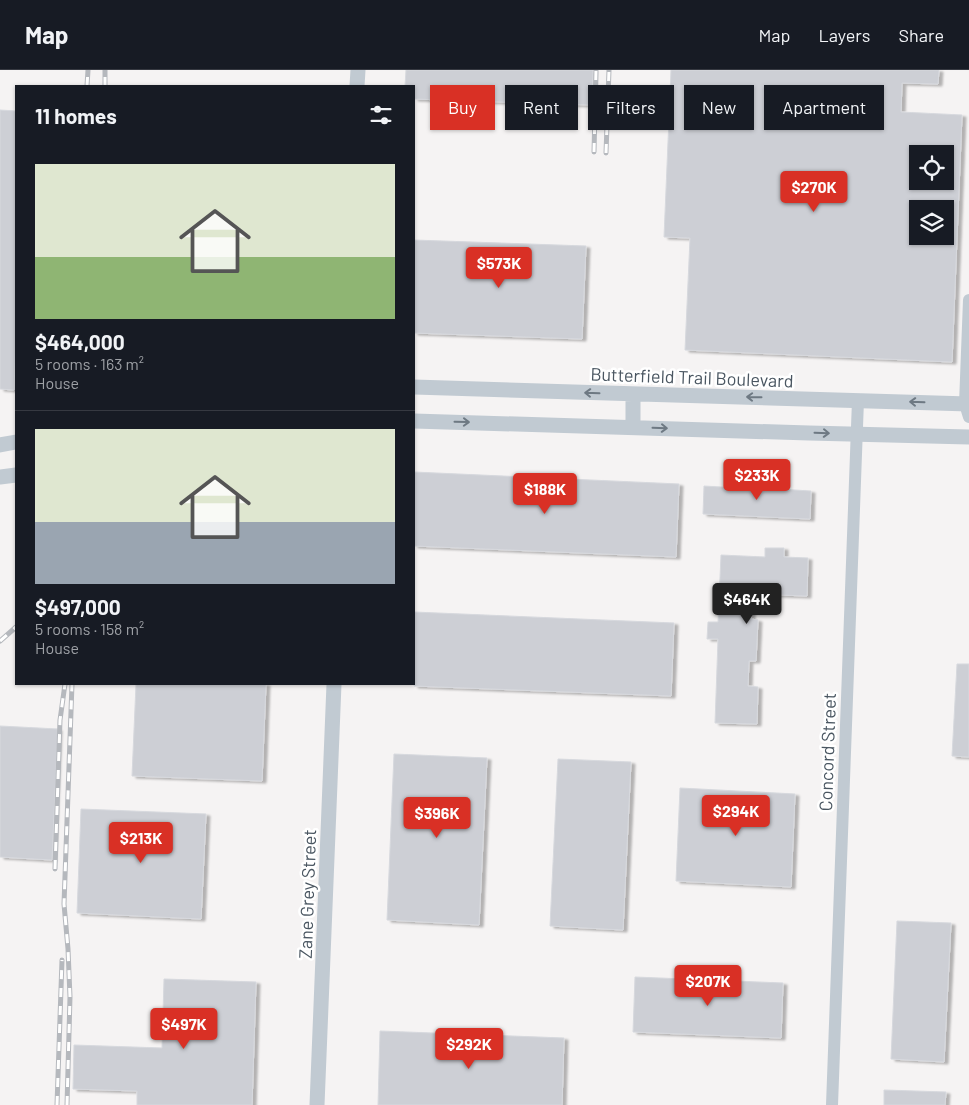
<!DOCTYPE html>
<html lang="en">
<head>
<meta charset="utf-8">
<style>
	body { margin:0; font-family:Barlow,sans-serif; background:#20242c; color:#f1f3f6; height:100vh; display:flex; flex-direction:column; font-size:19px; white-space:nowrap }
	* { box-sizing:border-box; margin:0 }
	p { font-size:16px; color:#9ea1a6 }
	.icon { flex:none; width:28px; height:28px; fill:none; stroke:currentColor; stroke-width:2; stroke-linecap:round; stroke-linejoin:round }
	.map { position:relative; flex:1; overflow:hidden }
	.details { position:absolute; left:15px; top:15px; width:400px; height:600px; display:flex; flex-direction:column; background:#171b24; border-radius:0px; box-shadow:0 1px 4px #0004 }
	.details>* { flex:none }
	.banner { position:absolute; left:430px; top:15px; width:464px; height:45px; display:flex; gap:10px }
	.controls { position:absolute; left:909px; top:75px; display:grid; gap:10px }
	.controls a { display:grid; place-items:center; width:45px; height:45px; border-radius:0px; background:#171b24; box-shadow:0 1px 4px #0004; font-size:25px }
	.price { position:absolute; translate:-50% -42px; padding:0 11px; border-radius:5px; background:#d93025; color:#fff; font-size:16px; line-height:32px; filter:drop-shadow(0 1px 2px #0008) }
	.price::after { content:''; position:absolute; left:50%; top:30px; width:15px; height:11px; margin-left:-8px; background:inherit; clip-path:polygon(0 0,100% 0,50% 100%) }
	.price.current { background:#222; color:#fff }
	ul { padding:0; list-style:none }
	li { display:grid; align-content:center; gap:10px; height:265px; padding:0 20px }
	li+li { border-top:1px solid #363941 }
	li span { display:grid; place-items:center; height:155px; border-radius:0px; color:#555 }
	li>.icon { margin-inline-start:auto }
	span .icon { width:90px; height:90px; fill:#fffc; stroke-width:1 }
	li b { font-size:21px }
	h2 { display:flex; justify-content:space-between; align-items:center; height:60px; padding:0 20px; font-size:21px }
	.chip { padding:0 18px; border-radius:0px; background:#171b24; box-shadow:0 1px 4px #0004; font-size:18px; line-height:45px }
	.chip.current { background:#d93025; color:#fff }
	header { display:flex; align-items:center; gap:30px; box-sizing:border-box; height:70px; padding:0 25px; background:#171b24; border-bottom:1px solid #363941 }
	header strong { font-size:24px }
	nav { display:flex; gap:28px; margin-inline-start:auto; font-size:18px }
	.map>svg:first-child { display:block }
</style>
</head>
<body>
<header>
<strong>Map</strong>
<nav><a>Map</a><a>Layers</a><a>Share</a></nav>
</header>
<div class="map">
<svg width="969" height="1035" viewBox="0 0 969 1035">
	<defs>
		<filter id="shadow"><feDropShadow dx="4" dy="2" stdDeviation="1" flood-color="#0004"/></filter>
	</defs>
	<rect width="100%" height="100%" fill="#f5f3f3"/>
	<path fill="#cdcfd5" stroke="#d7d9de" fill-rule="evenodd" filter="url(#shadow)" d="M 406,0 L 593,0 L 592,35 L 414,29 L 414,16 L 405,16 Z
		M 671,0 L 939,0 L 938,14 L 902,13 L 901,42 L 962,45 L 952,292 L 685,280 L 690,168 L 664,167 ZM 918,84 L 945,84 L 945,111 L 918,111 ZM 918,139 L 945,139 L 945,166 L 918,166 Z
		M 0,40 L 16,41 L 16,263 L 14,320 L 0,319 Z
		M 414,170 L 586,176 L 582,269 L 414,263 Z
		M 414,402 L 679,414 L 676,487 L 414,476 Z
		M 738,410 L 778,412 L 778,419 L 811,421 L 810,449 L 703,444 L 704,416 L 738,418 Z
		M 765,478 L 784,478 L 784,487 L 808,488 L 807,526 L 752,524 L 751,549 L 758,550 L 756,591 L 749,591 L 748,616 L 758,617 L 757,654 L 715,653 L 718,569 L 707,569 L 708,552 L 718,552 L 721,485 L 765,487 Z
		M 414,542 L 674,553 L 671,626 L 414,616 Z
		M 957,594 L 969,594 L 969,687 L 952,686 Z
		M 136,614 L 266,614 L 262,711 L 132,706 Z
		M 0,656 L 58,659 L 52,790 L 0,787 Z
		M 394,684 L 487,688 L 479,855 L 387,850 Z
		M 558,689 L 631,692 L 623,860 L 550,856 Z
		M 680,718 L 795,724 L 791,817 L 676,811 Z
		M 81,739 L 206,744 L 201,849 L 77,843 Z
		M 897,851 L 951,853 L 944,992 L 891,989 Z
		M 635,907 L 783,913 L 781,968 L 633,962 Z
		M 164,909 L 256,912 L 252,1035 L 137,1035 L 137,1021 L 73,1019 L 74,975 L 162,978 Z
		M 380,961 L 564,968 L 562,1035 L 378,1035 Z
		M 884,1020 L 946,1022 L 945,1035 L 884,1035 Z"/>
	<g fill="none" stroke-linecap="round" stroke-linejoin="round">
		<path stroke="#c1cad2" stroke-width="12" d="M 969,230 L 965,334 L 969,347
			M 832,1035 L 858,330"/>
		<path stroke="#c1cad2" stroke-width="15" d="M 357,16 L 358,0
			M 414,317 L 969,334
			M 414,351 L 809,363 L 969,367
			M 633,357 L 633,324
			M 0,375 L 16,372
			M 0,407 L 16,405
			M 317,1035 L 334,614"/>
		<defs>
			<path id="rail" d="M 87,16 L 88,0
				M 105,16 L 105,0
				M 594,82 L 596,0
				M 606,83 L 609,0
				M 0,571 L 16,557
				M 55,799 L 60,650 L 65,614
				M 57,1035 L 62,890
				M 67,1035 L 70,927 L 68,879 L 64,834 L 72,614"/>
		</defs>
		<use href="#rail" stroke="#b5b8bd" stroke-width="5"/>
		<use href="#rail" stroke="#fff" stroke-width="3" stroke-dasharray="9" stroke-linecap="butt"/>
	</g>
	<defs><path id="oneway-shaft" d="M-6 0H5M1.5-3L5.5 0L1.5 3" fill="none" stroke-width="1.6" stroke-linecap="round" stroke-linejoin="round" transform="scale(1.25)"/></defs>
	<g stroke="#6e7983">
		<use href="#oneway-shaft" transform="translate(592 323) rotate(-178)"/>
		<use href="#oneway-shaft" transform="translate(754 327) rotate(-179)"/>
		<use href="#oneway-shaft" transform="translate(917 332) rotate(-178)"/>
		<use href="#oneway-shaft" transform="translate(462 352) rotate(1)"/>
		<use href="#oneway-shaft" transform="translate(660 358) rotate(2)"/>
		<use href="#oneway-shaft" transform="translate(822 363) rotate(2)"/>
	</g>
	<g text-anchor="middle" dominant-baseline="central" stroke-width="5" stroke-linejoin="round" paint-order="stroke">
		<g font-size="18" fill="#4a5661" stroke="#fff">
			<text transform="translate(692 307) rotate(2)">Butterfield Trail Boulevard</text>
			<text transform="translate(827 682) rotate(-88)">Concord Street</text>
			<text transform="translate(307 824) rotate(-88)">Zane Grey Street</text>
		</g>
	</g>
</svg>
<div class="controls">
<a><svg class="icon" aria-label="locate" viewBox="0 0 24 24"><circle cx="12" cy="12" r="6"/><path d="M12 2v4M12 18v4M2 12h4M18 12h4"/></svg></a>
<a><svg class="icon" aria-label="layers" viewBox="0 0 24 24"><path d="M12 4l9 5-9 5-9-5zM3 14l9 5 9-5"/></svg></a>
</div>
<b class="price" style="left:814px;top:143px">$270K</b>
<b class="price" style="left:499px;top:219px">$573K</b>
<b class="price" style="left:757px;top:431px">$233K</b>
<b class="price" style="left:545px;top:445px">$188K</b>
<b class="price current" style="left:747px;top:555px">$464K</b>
<b class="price" style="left:736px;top:767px">$294K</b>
<b class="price" style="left:437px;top:769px">$396K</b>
<b class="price" style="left:141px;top:794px">$213K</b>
<b class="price" style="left:708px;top:937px">$207K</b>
<b class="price" style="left:184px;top:980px">$497K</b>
<b class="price" style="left:469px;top:1000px">$292K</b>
<div class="banner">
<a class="chip current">Buy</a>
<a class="chip">Rent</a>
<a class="chip">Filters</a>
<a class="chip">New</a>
<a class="chip">Apartment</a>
</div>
<section class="details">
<h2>11 homes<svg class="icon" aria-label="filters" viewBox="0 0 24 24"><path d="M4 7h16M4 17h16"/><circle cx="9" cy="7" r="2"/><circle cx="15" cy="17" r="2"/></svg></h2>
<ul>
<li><span style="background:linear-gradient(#dfe7d0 60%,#8fb573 0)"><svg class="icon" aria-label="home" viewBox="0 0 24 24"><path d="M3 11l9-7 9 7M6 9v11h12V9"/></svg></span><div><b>$464,000</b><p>5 rooms · 163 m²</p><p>House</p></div></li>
<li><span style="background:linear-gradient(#dfe7d0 60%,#9aa5b1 0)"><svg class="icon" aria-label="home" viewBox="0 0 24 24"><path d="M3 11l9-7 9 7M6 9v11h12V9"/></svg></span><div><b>$497,000</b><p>5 rooms · 158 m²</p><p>House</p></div></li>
</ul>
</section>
</div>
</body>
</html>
